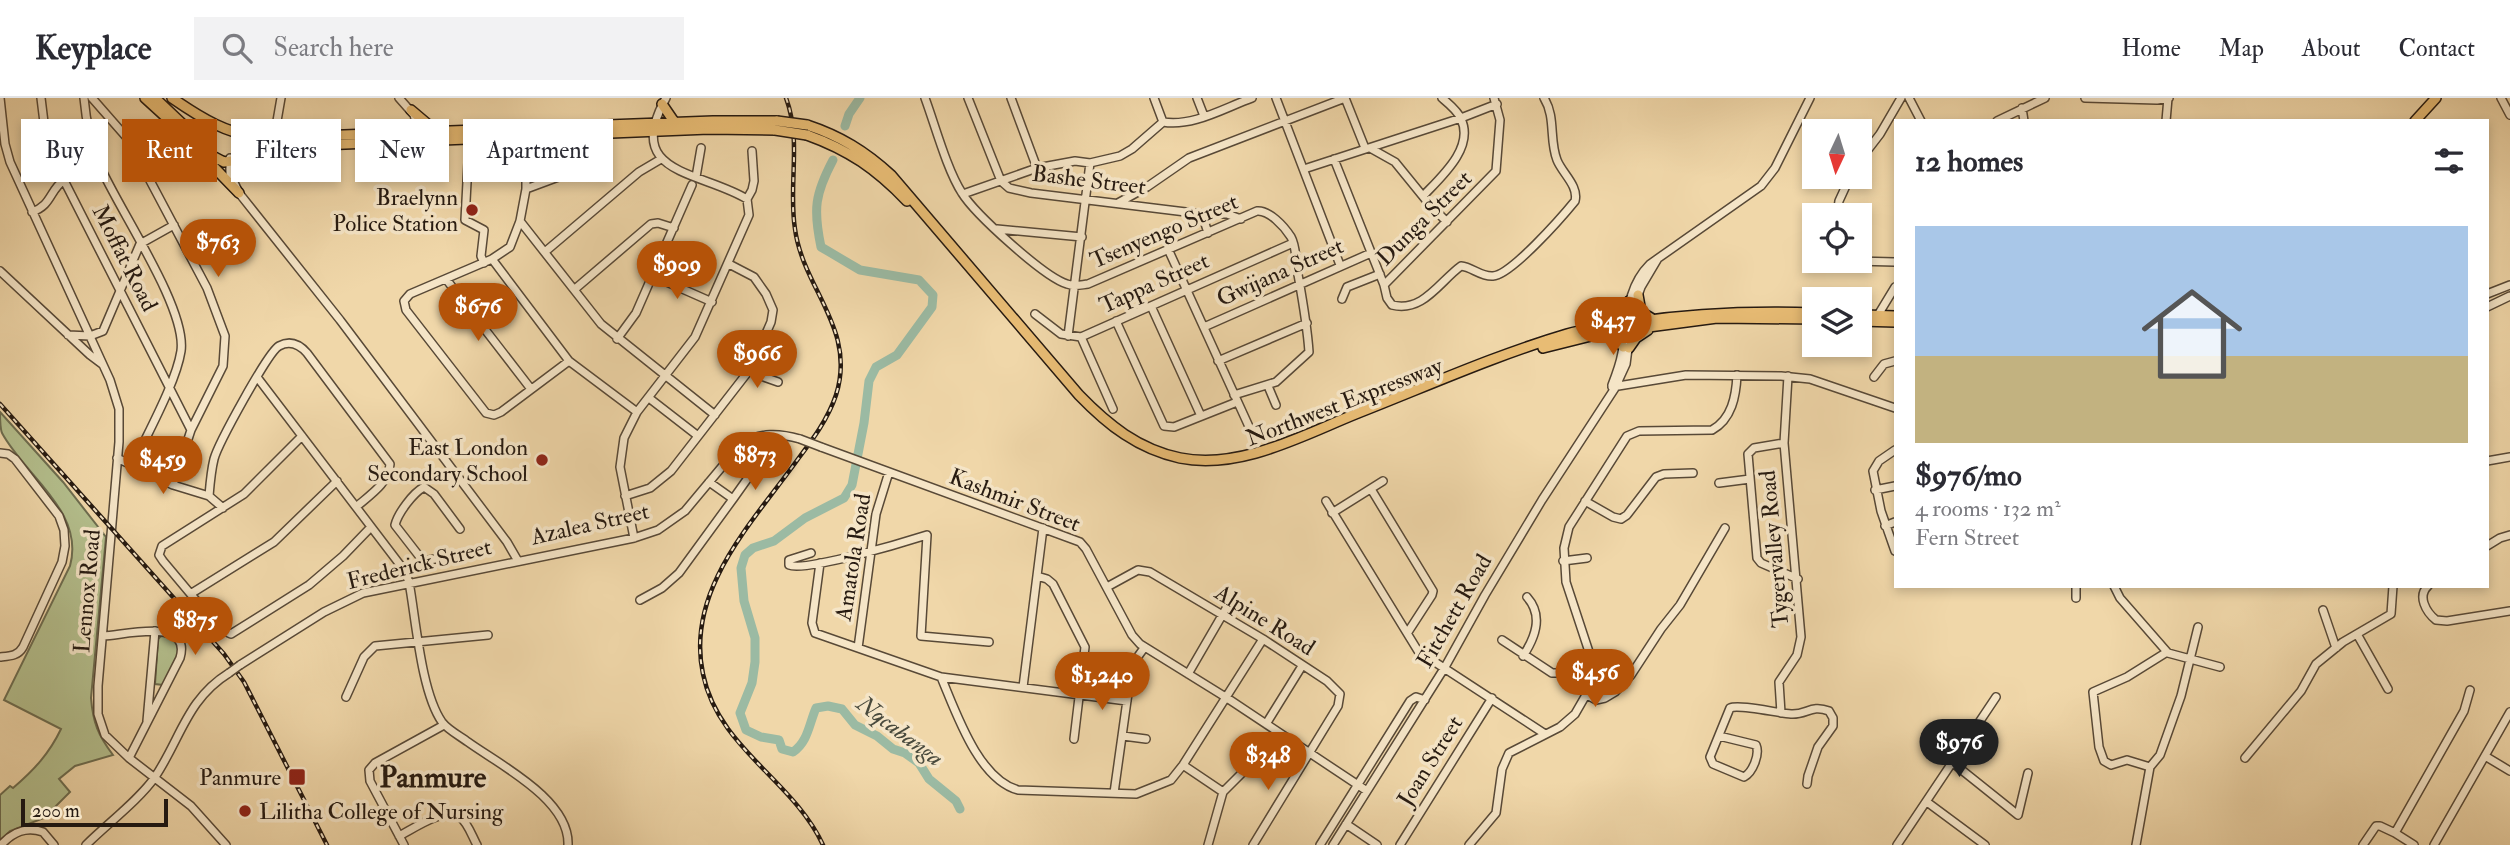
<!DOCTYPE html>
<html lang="en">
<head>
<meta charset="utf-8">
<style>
	body { margin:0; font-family:"IM FELL Double Pica",serif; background:#f2f2f3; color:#2b2b33; height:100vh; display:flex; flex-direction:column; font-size:26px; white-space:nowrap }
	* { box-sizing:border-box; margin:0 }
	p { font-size:23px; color:#7c7c81 }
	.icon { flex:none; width:38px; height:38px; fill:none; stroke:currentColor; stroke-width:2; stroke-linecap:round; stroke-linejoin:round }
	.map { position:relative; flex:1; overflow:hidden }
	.drawer { position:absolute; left:1894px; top:21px; width:595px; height:469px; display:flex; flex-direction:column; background:#fff; border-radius:0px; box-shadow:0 4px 10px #0003 }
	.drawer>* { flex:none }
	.top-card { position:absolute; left:21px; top:21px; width:665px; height:63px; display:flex; gap:14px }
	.needle { width:46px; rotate:184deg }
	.fabs { position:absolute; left:1802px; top:21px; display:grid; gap:14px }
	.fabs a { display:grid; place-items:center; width:70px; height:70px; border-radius:0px; background:#fff; box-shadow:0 4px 10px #0003; font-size:35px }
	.scale { position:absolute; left:21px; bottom:18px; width:147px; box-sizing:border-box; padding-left:7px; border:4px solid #261a11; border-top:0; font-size:19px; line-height:24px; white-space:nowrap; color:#261a11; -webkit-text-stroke:5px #f5e5c7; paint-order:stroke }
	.price { position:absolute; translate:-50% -60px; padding:0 16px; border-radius:24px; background:#b45309; color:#fff; font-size:23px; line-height:46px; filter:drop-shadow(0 2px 4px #0008) }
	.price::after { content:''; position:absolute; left:50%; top:42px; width:21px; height:16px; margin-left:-10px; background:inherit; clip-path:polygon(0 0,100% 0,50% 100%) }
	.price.active { background:#222; color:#fff }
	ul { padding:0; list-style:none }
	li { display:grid; align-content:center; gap:14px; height:371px; padding:0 21px }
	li+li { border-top:2px solid #e1e1e2 }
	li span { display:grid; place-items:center; height:217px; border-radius:0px; color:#555 }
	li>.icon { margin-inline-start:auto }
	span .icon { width:126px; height:126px; fill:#fffc; stroke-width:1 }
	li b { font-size:30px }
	h2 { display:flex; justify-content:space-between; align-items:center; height:84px; padding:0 21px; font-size:30px }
	.tag { padding:0 24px; border-radius:0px; background:#fff; box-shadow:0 4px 10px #0003; font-size:24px; line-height:63px }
	.tag.active { background:#b45309; color:#fff }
	header { display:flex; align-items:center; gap:42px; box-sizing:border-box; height:98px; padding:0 35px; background:#fff; border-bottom:2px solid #e1e1e2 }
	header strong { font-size:33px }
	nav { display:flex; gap:38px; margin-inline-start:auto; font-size:24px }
	.search { width:490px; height:63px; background:#f2f2f3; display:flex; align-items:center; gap:18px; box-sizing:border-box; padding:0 24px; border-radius:0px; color:#7c7c81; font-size:26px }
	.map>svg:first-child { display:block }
</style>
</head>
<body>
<header>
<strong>Keyplace</strong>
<div class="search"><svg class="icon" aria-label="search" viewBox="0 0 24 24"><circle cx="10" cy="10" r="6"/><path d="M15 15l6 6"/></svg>Search here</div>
<nav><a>Home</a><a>Map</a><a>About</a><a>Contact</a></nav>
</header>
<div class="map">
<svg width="2510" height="747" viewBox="0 0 2510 747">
	<rect width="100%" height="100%" fill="#f0d7a9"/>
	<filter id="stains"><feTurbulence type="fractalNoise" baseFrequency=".00286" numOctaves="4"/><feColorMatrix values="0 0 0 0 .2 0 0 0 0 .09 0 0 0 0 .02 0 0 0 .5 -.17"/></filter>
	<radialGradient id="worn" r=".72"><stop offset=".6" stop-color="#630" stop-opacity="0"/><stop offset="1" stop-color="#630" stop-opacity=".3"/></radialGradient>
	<path fill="#b4bf8d" stroke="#6d6c4f" stroke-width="2" d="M 0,314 L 63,384 L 106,439 L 91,600 C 93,625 98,637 113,657 L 75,668 L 59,681 L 70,694 L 44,720 L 10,733 L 0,743 L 0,697 L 10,688 L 13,690 C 34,672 49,656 61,631 L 4,602 L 70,468 C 85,413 25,378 2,335 C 0,330 0,321 0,314 Z
		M 161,538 C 170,538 178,544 179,554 L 163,587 L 155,586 L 158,541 Z"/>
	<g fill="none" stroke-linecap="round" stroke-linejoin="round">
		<path stroke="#9bbaa3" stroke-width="9" d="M 845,28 L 849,16 L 860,0
			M 833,62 C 815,96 813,111 821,149 L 860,172 L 919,182 L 933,197 L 932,209 L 897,257 L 876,269 L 869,283 L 864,325 L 852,387 L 844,400 L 805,420 L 774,443 L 753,450 L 745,457 L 741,470 L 744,503 L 755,540 L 755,564 L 752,585 L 740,615 L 746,632 L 761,639 L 779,642 L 782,651 L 793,654 C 808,644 809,626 816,610 L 828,608 L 842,611 L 855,627 L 877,638 L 893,651 L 905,655 L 919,665 L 929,681 L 956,703 L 960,711"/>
		<defs>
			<path id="minor" d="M 0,0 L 5,46 L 10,64 L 110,282 L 119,311 L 119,344 L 98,588 L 98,616 L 105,637 L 129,660 L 191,708 L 226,747
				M 41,0 L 47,49 L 191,332
				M 84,0 C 86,23 91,46 100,68 C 119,112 187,210 181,253 C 176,285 147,336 133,367
				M 92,0 L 128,41 L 207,190 L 225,238 L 223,268 L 191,332 L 173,387
				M 399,0 L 414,17 L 420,38
				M 666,0 C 622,77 701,73 747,101
				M 925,0 C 935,27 947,72 962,95 C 975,116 1044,179 1067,186 C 1074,189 1080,187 1088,186 L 1257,113 C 1269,112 1284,128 1291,139 C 1296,148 1296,161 1297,171 C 1302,199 1307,225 1309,254 L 1276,284 L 1234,297
				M 968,0 L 1001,83 L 1009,90 L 1031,95 L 1202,116 L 1208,135
				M 1011,0 L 1037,70
				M 1154,0 L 1163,24
				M 1197,0 L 1204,18
				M 1276,0 L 1340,167
				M 1345,0 L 1365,50
				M 1909,0 L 1921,23
				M 2085,0 L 2157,2 L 2169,0
				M 2501,0 L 2510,17
				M 2022,10 L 2024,23
				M 277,23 L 281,0
				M 1997,23 L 2045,0
				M 2166,23 L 2168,0
				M 1370,50 L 1395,64 L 1430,107 L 1447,124
				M 230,60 L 230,76 L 239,95 L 340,222 L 507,444 L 518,463
				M 1334,61 L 1384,187 L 1387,200 L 1392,207 C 1423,215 1440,183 1461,168 C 1472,169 1481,179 1493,178 C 1511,177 1562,119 1575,103 C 1579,88 1562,75 1557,62 C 1549,42 1556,19 1544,0
				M 1860,62 L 1880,36 L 1901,0
				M 1304,71 L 1461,20 L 1497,6
				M 696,79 L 701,50
				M 526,91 L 561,78 L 588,56
				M 963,96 L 1037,70 L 1075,63 L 1090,65 L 1120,58 L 1132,51 L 1163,24 C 1193,29 1224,10 1252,0
				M 1423,98 C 1440,80 1475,50 1461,21 C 1458,13 1448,5 1442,0
				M 1118,105 L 1147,89 L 1189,60 L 1345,0
				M 32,114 C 52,107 49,93 64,82
				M 1202,116 L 1227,116 L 1241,121
				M 1837,117 L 1839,103 L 1850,79
				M 520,123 L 601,226 L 715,317
				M 997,131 L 1082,139
				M 1168,151 L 1251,333
				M 546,153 L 639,74 L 661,61
				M 492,161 L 569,263 L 637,314
				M 1855,163 L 1895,164
				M 484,165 L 481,158 L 484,132 L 465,122 L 468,65 L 472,59 L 480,59 L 498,68 L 526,76 L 526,91 L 520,123 L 510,149 L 492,161 L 410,196 L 404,203 L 406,212 L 486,315 L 494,317 L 501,314 L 569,263
				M 0,173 L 90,257 L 102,266
				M 653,178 L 712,204
				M 446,181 L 531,291
				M 1384,187 L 1496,73 L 1500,22 L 1494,0
				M 575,191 L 651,126 L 658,125 L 674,130
				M 2487,196 L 2510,187
				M 1342,201 L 1347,189 L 1380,176
				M 1151,208 L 1201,318
				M 2487,209 L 2510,198
				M 1035,216 L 1061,236 L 1081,239 L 1293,145
				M 1878,217 L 1895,189
				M 1116,223 L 1164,328 L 1174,329 L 1237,304
				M 1204,229 L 1371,155
				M 68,237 L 90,238 L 103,233 L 140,146 L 174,127
				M 1068,238 L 1090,65
				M 1081,239 L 1113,311
				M 617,241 L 636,215 L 692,87
				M 1218,263 L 1307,225
				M 751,270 L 761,278 L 778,284
				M 257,279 L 404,472 L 409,484 C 416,522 421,594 442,624 C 448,632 460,638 468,644 C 500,667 570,702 568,747
				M 1874,279 L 1884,266 L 1895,263
				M 1612,287 C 1616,277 1620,266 1622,255 C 1628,223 1625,191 1650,166 L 1761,88 L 1775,70 L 1810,0
				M 1268,288 L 1276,307
				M 1612,289 L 1686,277 L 1781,278 L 1810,281 L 1895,310
				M 649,300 L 698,338
				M 302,338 L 244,396 L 162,448 L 159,457 L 163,463 L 220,531 L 231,536 L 309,487 L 343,458 L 371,429
				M 1784,345 L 1754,350 L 1748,356 L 1757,460 L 1761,465 L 1798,481
				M 821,349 L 1080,444 L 1086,451 L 1132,537 L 1140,546 L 1227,600 L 1367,693
				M 1895,352 L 1879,363 L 1873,373 L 1881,413 L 1895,453
				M 0,355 L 8,356 L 15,361 L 59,418 L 64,432 L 65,448 L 62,464 L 23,549 C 18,558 10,558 0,559
				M 117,360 L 173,387 L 209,398 L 223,410
				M 2487,363 L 2510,359
				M 1719,385 L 1750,381
				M 1371,391 L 1433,493 L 1432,497 L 1408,534
				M 1875,392 L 1895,388
				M 209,398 C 210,386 211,373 214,361 C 218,346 268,254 279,248 C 290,242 299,246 307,255 L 390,366 C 389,385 370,397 356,409
				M 625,398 L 650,390 L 671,373 L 751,270 L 771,224 L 773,212 L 766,196 L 754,179 L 729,166
				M 733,401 L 755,370
				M 1326,403 L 1418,553 L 1545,636
				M 1585,403 L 1613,419 L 1621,421 L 1627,417 L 1656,379 L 1664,376 L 1693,375
				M 1332,415 L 1383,383
				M 1885,428 L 1895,424
				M 460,431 L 434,396 L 424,389 C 413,395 398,415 395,427 L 423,463 L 477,454
				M 634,440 L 620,369 L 624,340 L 637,314 L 695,239 L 749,117 L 747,101 L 752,92 L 754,83 L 752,53
				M 2487,448 L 2500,440 L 2510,437
				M 811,455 L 789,462 L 789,467 C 806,474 905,444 927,437 L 921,538 L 989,544
				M 1563,463 L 1587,460
				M 820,465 L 812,525 L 815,535 L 941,579 C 956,614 978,681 1018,692 L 1136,696 L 1171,682 L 1183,667 L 1263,541
				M 1037,478 L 1047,481 L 1053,486 L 1085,549 L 1074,641
				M 2076,488 L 2076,500
				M 2114,488 L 2120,500 L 2168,555 L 2220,569
				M 2428,488 C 2417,498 2426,514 2436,522 L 2447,523 L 2510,513
				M 1107,489 L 1138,472 L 1150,474 L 1263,541 L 1327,583 L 1340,596 L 1338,608 L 1253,747
				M 192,495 L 274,444 L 337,383
				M 640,502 L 662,490 L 679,475 L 733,401 L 709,384
				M 2323,512 L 2336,550
				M 2357,536 L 2388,591
				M 104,538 C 125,537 192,519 180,560 L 129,660
				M 1502,542 L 1552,575 L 1560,575 L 1591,560
				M 858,550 L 876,416 L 889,374
				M 1523,558 C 1535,540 1544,518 1527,499
				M 240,567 L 324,514 L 363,495 L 634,440 L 658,432 L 685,413 L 741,346 C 761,334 779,335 800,341
				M 1188,576 L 1231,502
				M 941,579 L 1127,603
				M 1023,589 L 1043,430
				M 1587,597 L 1596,602 L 1605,600 L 1615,594 L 1631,577 L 1661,531 L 1680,507 L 1725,430
				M 346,599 L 364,559 L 375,548 L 488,537
				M 1781,615 L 1779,584 L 1797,557 L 1801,539 L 1784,345 L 1788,278
				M 147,623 L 155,533
				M 1266,626 L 1302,568
				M 1123,638 L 1146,641
				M 1719,638 L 1756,647 C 1760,656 1753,674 1744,679 L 1713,666 L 1710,659 L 1730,610 C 1739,606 1777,615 1791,616 C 1807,617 1811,606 1829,613 L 1833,620 L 1833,628 L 1818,649 L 1808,678 L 1807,686
				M 2485,658 L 2510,673
				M 2245,660 L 2301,593 L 2316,566 L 2343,544 L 2391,516 L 2393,488
				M 1953,665 L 2018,717 L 2028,675
				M 1183,667 L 1223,694
				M 2150,669 L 2127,662 L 2111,667 L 2104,663 L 2099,649 L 2093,594 L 2127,579 L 2167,554
				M 1114,695 L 1131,574 L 1134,564 L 1144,550
				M 1927,704 L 1985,747
				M 1346,726 L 1377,747
				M 2395,735 L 2414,747
				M 399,738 C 413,731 446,708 460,719 C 468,725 472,738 477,747
				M 1,747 C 13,734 26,728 43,734 L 54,747
				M 86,747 C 106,727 140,701 155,679 C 181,640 187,601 229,575
				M 404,747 L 370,683 L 369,672 L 375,665 L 444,627
				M 1208,747 L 1223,694 L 1242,675
				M 1320,747 L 1410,603 L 1416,599 L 1425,602
				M 1333,747 L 1445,569 L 1485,497 L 1542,402 L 1615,290 L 1626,266 L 1633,211 L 1641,189 L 1657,162
				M 1400,747 L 1492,600
				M 1469,747 L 1496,715 L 1502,671 L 1509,655 L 1560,629 L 1575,616 L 1594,583 L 1595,572 L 1566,484 L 1564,450 L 1569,429 L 1627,338 L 1639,333 L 1712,332 C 1732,321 1736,298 1737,277
				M 1897,747 L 1996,599
				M 2136,747 L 2150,669 L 2160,657 L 2181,598 L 2198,529
				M 2363,747 L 2376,728 L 2380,728 L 2395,735 L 2464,613 L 2470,592
				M 2434,747 L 2510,614"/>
			<path id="major" d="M 145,0 L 203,53 L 224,64 L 239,62 L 279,51 L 321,47 L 709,31 L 775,32
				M 155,0 L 192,35
				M 172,0 C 201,20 228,37 264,40 L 713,23 L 777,23
				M 662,6 L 675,25
				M 411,12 L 437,34
				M 2415,23 L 2436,0
				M 807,27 C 840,38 865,53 891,77 L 1079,297 C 1108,327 1138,351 1180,360 C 1241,372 1303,337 1358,315 C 1427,288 1496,257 1567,236 C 1589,230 1612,227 1635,224 C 1695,215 1754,213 1815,215
				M 807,37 C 849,52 876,71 907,103
				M 204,59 L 239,95
				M 1638,197 L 1641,214 L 1651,220
				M 1865,217 L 1895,218
				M 1860,223 L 1895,224
				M 1609,224 L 1622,216 L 1629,203
				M 1606,236 L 1618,242 L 1623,249
				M 1543,250 L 1603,235 L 1717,220 L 1815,221
				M 1629,250 L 1636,240 L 1648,232"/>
		</defs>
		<use href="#minor" stroke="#584937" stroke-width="10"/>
		<use href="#major" stroke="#261a11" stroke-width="12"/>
		<use href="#minor" stroke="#f5e5c7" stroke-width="7"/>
		<use href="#major" stroke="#e8bc74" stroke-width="9"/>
		<defs>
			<path id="rail" d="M 786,0 C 802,43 788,87 795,131 C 803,191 857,231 836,297 C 828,321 813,341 798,361 C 753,424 685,492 703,576 C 718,650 793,682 823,747
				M 0,306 L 224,556 L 244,584 L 327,747"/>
		</defs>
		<use href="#rail" stroke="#261a11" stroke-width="4.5"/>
		<use href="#rail" stroke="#f5e5c7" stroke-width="2" stroke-dasharray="5" stroke-linecap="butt"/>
		<defs>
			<path id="minor-bridge" d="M 800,341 L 821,349
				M 229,575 L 240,567"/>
			<path id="major-bridge" d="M 777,23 L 807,27
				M 775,32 L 807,37"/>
		</defs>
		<use href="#minor-bridge" stroke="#584937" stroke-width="10" stroke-linecap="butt"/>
		<use href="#major-bridge" stroke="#261a11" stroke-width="12" stroke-linecap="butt"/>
		<use href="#minor-bridge" stroke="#f5e5c7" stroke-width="7"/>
		<use href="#major-bridge" stroke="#e8bc74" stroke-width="9"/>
	</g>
	<g fill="#8f2418" stroke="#f5e5c7" stroke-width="2.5">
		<circle cx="472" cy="112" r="7"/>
		<circle cx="542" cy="362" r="7"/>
		<rect x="288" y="670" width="18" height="18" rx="3.5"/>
		<circle cx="245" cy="713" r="7"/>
	</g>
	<g text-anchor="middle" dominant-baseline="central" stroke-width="7" stroke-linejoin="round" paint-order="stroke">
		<g font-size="23" fill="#261a11" stroke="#f5e5c7">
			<text transform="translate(1089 82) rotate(7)">Bashe Street</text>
			<text transform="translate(1424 120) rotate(-45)">Dunga Street</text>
			<text transform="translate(1164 133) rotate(-23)">Tsenyengo Street</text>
			<text transform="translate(125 160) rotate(63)">Moffat Road</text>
			<text transform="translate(1280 174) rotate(-24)">Gwijana Street</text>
			<text transform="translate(1154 185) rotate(-24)">Tappa Street</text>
			<text transform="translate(1344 304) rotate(-21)">Northwest Expressway</text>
			<text transform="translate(1015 402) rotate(21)">Kashmir Street</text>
			<text transform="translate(590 426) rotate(-13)">Azalea Street</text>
			<text transform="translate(1774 451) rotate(-95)">Tygervalley Road</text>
			<text transform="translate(853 459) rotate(-81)">Amatola Road</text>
			<text transform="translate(419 466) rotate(-14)">Frederick Street</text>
			<text transform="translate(87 493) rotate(-85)">Lennox Road</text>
			<text transform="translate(1454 513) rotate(-60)">Fitchett Road</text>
			<text transform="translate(1265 522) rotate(32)">Alpine Road</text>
			<text transform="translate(1430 663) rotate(-58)">Joan Street</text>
		</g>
		<g font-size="23" fill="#261a11" stroke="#f5e5c7" text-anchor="end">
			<text x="458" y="99">Braelynn<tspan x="458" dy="26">Police Station</tspan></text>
			<text x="528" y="349">East London<tspan x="528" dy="26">Secondary School</tspan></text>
			<text x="281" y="679">Panmure</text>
			<text x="259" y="713" text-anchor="start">Lilitha College of Nursing</text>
		</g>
		<g font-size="24" font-style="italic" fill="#494a3d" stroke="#f5e5c7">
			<text transform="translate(900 633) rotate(37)">Nqcabanga</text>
		</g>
		<g font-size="30" font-weight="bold" fill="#261a11" stroke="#f5e5c7">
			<text x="433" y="679">Panmure</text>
		</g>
	</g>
	<rect width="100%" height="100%" filter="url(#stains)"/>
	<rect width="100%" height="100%" fill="url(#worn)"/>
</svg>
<div class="fabs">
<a><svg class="needle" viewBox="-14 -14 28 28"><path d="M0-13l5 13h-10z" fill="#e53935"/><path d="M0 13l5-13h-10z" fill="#7c7c81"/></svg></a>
<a><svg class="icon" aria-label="locate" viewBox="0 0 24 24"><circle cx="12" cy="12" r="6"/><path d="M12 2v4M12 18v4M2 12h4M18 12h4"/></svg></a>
<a><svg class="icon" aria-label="layers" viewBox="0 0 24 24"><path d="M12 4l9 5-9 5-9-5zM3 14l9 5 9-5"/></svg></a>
</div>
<div class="scale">200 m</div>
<b class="price" style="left:218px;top:181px">$763</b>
<b class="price" style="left:677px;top:203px">$909</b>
<b class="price" style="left:478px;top:245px">$676</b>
<b class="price" style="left:1613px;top:259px">$437</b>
<b class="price" style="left:757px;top:292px">$966</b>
<b class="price" style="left:755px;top:394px">$873</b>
<b class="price" style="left:163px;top:398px">$459</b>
<b class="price" style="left:195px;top:559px">$875</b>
<b class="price" style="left:1595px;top:611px">$456</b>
<b class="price" style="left:1102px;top:614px">$1,240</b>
<b class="price active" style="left:1959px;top:681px">$976</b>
<b class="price" style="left:1268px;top:694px">$348</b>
<div class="top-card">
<a class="tag">Buy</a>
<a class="tag active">Rent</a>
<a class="tag">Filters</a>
<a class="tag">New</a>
<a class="tag">Apartment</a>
</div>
<section class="drawer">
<h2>12 homes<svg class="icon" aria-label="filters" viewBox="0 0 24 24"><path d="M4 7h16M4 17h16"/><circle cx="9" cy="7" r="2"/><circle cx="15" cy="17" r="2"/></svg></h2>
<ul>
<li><span style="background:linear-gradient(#a9c7e8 60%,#c2b280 0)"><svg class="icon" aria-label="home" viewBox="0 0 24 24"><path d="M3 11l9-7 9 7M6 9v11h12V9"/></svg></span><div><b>$976/mo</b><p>4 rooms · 132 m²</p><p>Fern Street</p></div></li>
</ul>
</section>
</div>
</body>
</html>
